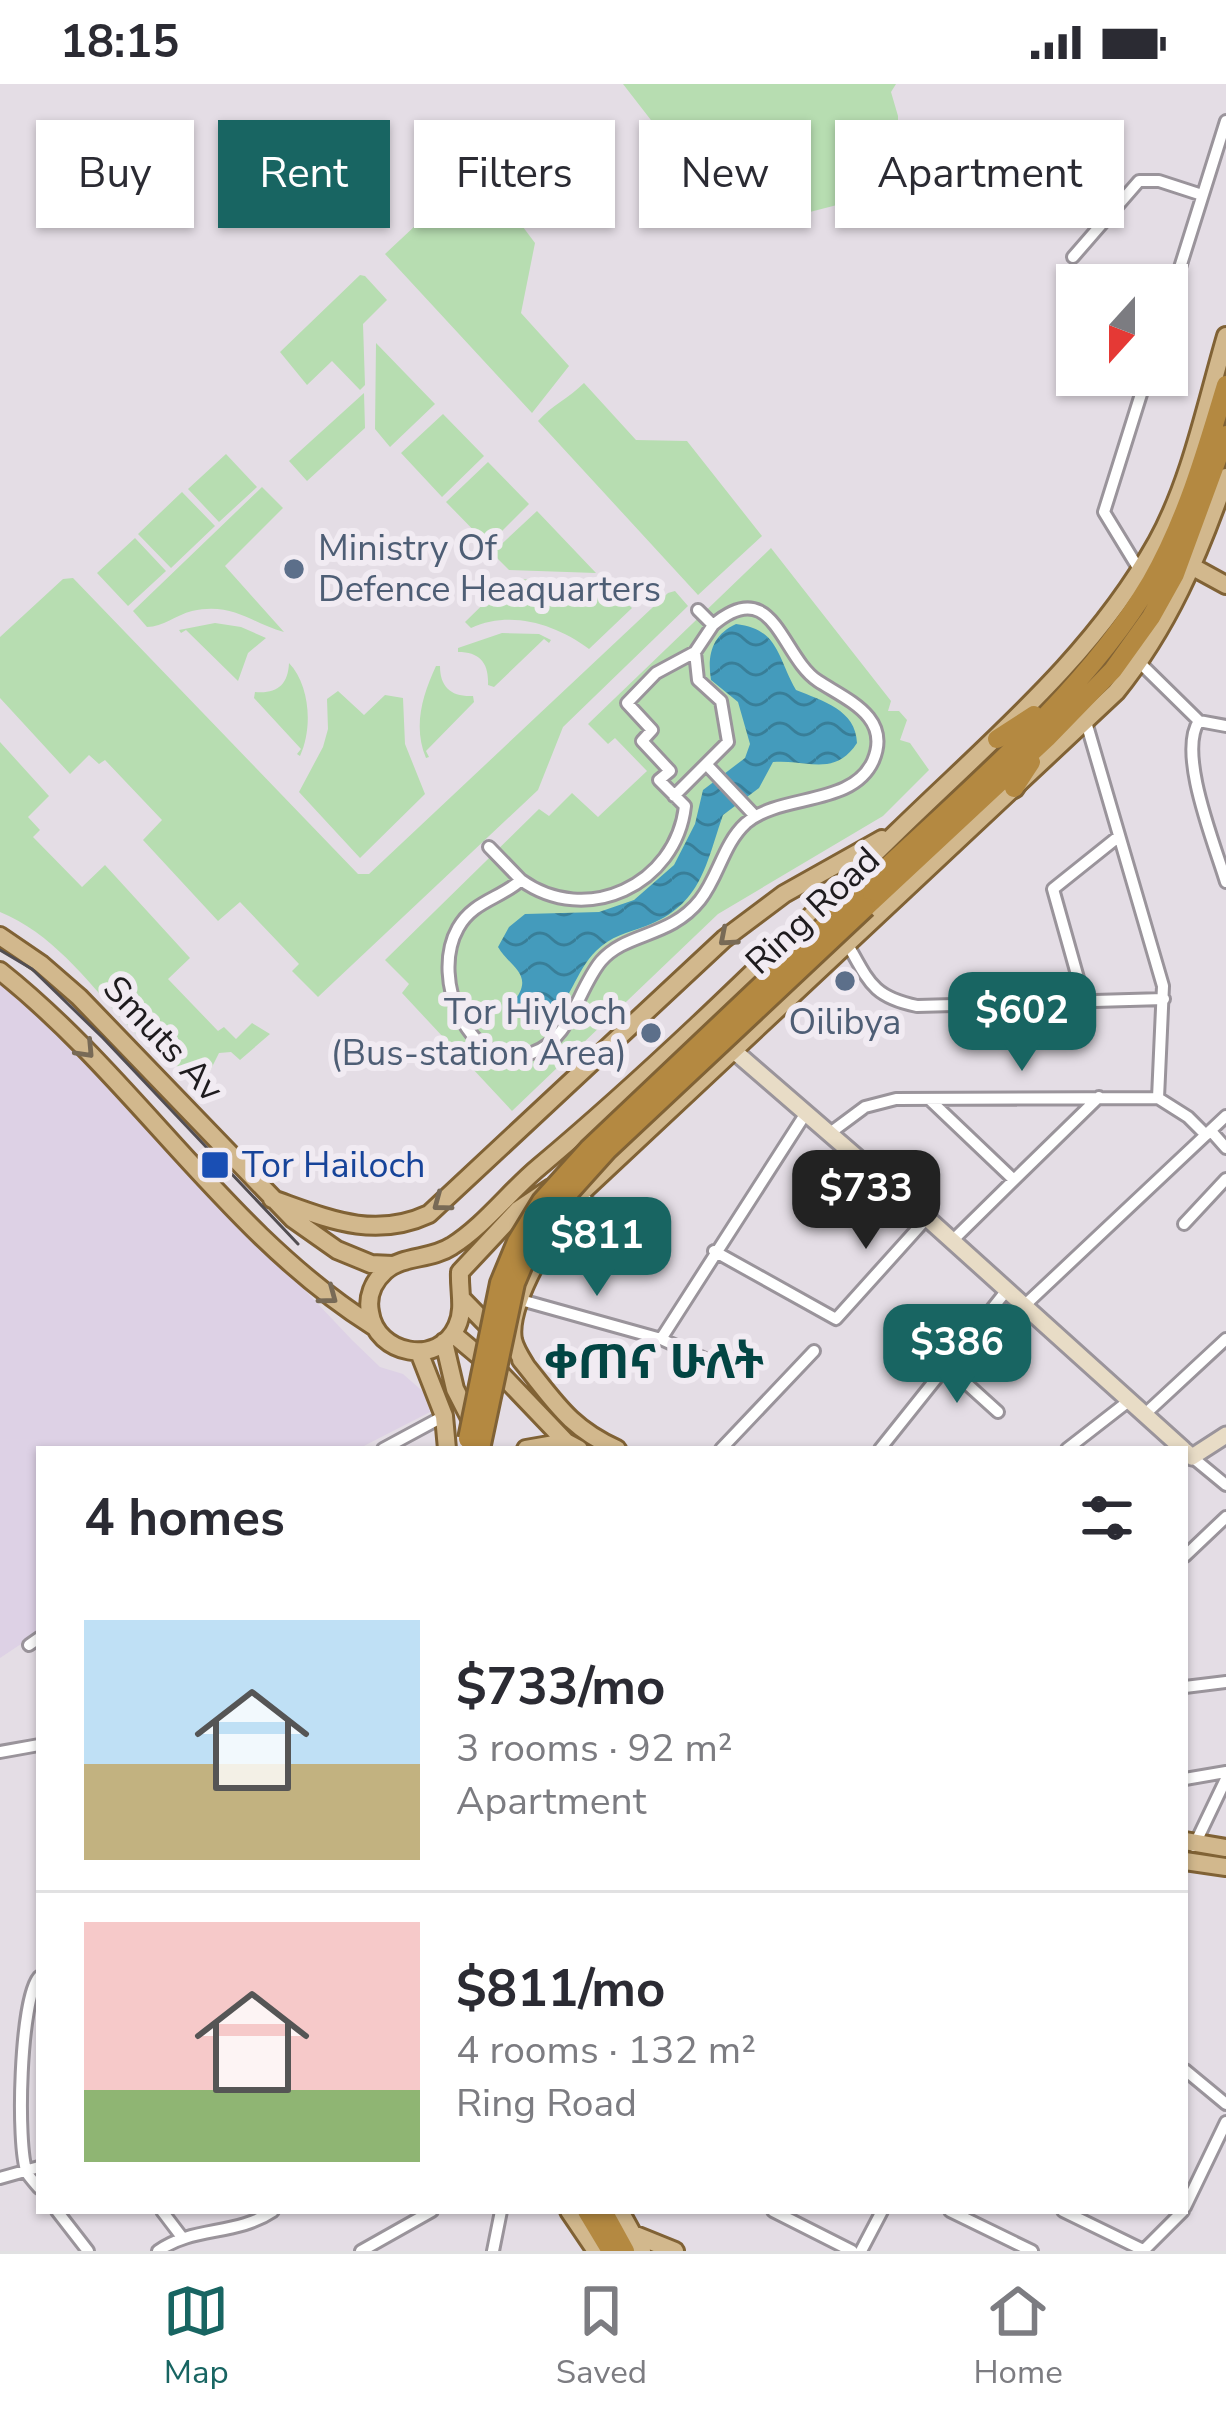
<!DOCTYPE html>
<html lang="en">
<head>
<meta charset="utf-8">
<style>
	body { margin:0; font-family:"Nunito Sans","Noto Sans Ethiopic",sans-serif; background:#f2f2f3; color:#2b2b33; height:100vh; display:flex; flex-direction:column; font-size:45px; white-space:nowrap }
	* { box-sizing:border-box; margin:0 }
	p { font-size:39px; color:#7c7c81 }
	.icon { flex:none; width:66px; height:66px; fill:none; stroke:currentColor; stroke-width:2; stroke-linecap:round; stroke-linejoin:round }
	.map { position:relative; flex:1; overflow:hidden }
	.details { position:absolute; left:36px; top:1362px; width:1152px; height:768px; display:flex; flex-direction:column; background:#fff; border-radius:0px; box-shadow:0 3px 9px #0004 }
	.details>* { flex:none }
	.hud { position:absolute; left:36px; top:36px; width:1155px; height:108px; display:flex; gap:24px }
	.needle { width:78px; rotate:201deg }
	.controls { position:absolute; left:1056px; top:180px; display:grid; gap:24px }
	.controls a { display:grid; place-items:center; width:132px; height:132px; border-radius:0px; background:#fff; box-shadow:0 3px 9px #0004; font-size:60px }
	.price { position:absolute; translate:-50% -102px; padding:0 27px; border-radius:24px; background:#186562; color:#fff; font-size:39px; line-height:78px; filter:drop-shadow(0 3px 6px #0008) }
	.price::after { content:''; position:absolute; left:50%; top:72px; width:36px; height:27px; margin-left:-18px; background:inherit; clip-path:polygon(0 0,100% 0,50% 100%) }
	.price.on { background:#222; color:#fff }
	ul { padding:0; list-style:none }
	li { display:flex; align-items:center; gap:36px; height:300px; padding:0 48px }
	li+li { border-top:3px solid #e1e1e2 }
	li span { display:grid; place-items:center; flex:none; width:336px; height:240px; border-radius:0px; color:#555 }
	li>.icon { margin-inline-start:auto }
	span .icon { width:144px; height:144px; fill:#fffc; stroke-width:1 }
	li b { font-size:51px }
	h2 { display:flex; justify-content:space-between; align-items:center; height:144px; padding:0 48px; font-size:51px }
	.pill { padding:0 42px; border-radius:0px; background:#fff; box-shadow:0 3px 9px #0004; font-size:42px; line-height:108px }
	.pill.on { background:#186562; color:#fff }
	.status { display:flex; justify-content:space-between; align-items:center; height:84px; padding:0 60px; background:#fff; direction:ltr }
	.status svg { height:33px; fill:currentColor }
	.tab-bar { display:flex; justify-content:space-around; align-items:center; height:168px; border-top:3px solid #e1e1e2; background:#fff; font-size:33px; color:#7c7c81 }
	.tab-bar a { display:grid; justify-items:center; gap:6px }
	.tab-bar .on { color:#186562 }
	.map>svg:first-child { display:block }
</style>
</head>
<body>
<div class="status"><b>18:15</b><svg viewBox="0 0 49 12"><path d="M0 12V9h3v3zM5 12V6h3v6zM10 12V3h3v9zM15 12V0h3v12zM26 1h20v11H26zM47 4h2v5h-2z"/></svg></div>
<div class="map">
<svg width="1226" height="2167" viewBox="0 0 1226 2167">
	<defs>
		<pattern id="water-waves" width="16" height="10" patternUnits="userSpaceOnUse" patternTransform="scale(3)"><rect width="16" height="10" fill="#449bbc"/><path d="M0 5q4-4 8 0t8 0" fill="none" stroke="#387e98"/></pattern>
	</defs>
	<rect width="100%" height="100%" fill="#e4dde5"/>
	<path fill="#ddd1e5" d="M 0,895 L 45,931 L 352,1256 L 380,1283 L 403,1290 L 427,1311 L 430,1328 L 358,1365 L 39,1365 L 39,1548 L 0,1574 Z"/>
	<path fill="#b7ddb1" d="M 623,0 L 896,0 L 891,8 L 898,32 L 898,55 L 945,93 L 779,136 L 740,141 L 685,80 Z
		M 478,83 L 535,159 L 521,229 L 569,282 L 532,329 L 385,170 Z
		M 360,191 L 365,192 L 387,216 L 363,240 L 365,301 L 360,306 L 332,277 L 307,301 L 280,268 Z
		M 376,259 L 435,320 L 390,363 L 375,345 Z
		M 584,299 L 636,356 L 687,357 L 762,452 L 698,511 L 538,337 C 551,322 569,314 584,299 Z
		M 364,309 L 365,344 L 307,397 L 289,377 Z
		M 443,330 L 484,372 L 442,413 L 401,369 Z
		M 226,370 L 257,403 L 219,438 L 188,405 Z
		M 488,378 L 529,420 L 488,461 L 446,418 Z
		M 262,403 L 283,424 L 225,482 L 284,548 C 251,539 233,518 192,527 C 176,531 163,543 147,543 L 133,527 Z
		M 182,408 L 215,442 L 171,484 L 138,450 Z
		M 537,427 L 596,489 L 509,486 L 492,469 Z
		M 135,454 L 166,487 L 128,522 L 97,489 Z
		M 771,464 L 891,617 L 888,627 L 899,627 L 907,636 L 900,656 L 910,659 L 929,686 L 883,732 L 718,830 L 512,1027 L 402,909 L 409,900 L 385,876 L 539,725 L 549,732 L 572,709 L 598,733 L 647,687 L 615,654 L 608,660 L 588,640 Z
		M 73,494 L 358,790 L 369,790 L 668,509 L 675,507 L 688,522 L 563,643 L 538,706 L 318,913 L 292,887 L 299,880 L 240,818 L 218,837 L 143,756 L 162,736 L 105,676 L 99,680 L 89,671 L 70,690 L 0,614 L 0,553 L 63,495 Z
		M 509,495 L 603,497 L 632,524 L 589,565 C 555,540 511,526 471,544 L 465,538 Z
		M 215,539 L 241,543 L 266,554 L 248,569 L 238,597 L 186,546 L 181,549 L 179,546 Z
		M 502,549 L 539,550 L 551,556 L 549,559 L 544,555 L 494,603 L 488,601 C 489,579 480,568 458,568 L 458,564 Z
		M 289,579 C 310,601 313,644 300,672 L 297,670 L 301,665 L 254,614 L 255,608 C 277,610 288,601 289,579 Z
		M 436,582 L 440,582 C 440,603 451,613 473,612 L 474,618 L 426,667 L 429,673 L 426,674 C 413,643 422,612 436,582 Z
		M 338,607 L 364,631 L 385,611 L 403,614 L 405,660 L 425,710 L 360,774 L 299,708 L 323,663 L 328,645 L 327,615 Z
		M 0,658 L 49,712 L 28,733 L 40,746 L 33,753 L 82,803 L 105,781 L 190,874 L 168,895 L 218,947 L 224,943 L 236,955 L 252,939 L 270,950 L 240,976 L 231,968 L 219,969 L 209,989 C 196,986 176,985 165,976 C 107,931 71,857 0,828 Z"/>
	<path fill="url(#water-waves)" d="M 736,540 C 779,545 777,573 796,606 C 823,617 856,626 857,659 C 834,694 806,675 773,678 L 759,704 L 723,731 C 706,779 702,821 646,842 C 627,849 611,852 596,867 C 573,889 569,928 539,940 L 513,930 L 510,922 C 538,891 511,885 498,863 L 509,843 L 525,830 L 599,828 L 634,816 L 674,781 L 695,740 L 703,706 L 745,674 L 750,660 L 738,618 L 711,596 C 707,571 712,551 736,540 Z"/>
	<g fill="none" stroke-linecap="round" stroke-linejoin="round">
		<defs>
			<path id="street" d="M 1073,173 L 1139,97 L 1159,97 L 1202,111
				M 1167,225 L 1226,37
				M 1140,487 L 1104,428 L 1147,291
				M 1140,579 L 1199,637 L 1226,642
				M 1199,637 C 1177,669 1215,761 1226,798
				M 1086,638 L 1163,902 L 1158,1014
				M 707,681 L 755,732
				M 674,712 L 728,658 L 721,617 L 698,596 L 695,568
				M 489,763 L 521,796 C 500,815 473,817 458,844 C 429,895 470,991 532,969 C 571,956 577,906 601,877 C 626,848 670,854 700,816 C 719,792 723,760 746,739 C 781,709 852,723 873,677 C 892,633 847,616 818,597 C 781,573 774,489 713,541 L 698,526
				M 521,796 C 586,843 676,801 685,722 L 659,696 L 670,687 L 642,657 L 652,646 L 627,619 L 656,589 L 695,568 L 713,541
				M 848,861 C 869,898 873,913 917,922 L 1164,915
				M 1085,919 L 1053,805 L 1118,753
				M 929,1015 L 1014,1096 L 1099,1013
				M 1211,1047 L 1226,1064
				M 830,1049 L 865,1023 L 896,1015 L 1158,1014 L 1188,1033 L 1206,1051
				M 580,1110 L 624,1151
				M 1184,1140 L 1226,1095
				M 952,1157 L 1014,1096
				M 714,1167 L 836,1235 L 927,1134
				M 521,1216 L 661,1255 L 714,1279
				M 1025,1221 L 1226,1032
				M 661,1255 L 806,1029
				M 946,1281 L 998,1328
				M 1144,1331 L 1226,1255
				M 383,1365 L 444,1332
				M 721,1365 L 814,1267
				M 880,1365 L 1007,1206
				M 1067,1365 L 1130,1316
				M 1192,1373 L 1226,1401
				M 1185,1472 L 1226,1433
				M 29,1561 L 39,1554
				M 1185,1603 L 1226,1598
				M 0,1668 L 39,1661
				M 1185,1695 L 1226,1688
				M 1194,1762 L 1226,1695
				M 39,1893 C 20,1915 16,2060 27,2089 C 30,2094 35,2099 39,2104
				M 1185,1986 L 1226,2020
				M 0,2094 L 39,2083
				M 1185,2123 L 1226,2038
				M 57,2127 L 88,2167
				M 162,2127 L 181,2152
				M 773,2127 L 852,2167
				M 950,2127 L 1032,2167
				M 1063,2127 L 1143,2166
				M 158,2167 C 193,2142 236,2152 273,2127
				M 361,2167 L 432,2127
				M 493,2167 L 501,2127
				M 861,2167 L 882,2127
				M 1143,2167 L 1183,2127"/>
			<path id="secondary" d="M 733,966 L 927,1134 L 1183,1365
				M 1185,1367 L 1192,1373 L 1226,1351"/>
			<path id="primary" d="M 1193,483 L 1226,501
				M 0,852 L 41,880 L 79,913 L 293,1135 L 337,1166 L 371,1180 L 393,1181
				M 0,887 C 135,994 227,1150 373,1242
				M 551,1104 L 518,1126 L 460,1188 C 459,1206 465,1225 457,1242 C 439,1283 376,1271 370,1228 C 367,1213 373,1198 385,1187 C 403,1171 431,1176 452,1162 C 484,1142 510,1107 539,1083 C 665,977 780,862 897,748 C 991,656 1092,574 1157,458 C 1191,396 1206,320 1226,252
				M 272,1115 C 326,1134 373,1156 429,1130 L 724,855 L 784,810 L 882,755
				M 462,1215 L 499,1253
				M 453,1250 L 503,1292 L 566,1358 L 579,1365
				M 444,1258 L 455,1305 L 474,1342
				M 419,1268 L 444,1332 L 447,1365
				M 521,1276 C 554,1316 568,1343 617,1365
				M 526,1282 C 521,1274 515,1265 513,1256 C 506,1219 557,1139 580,1110 L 1116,608 C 1168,544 1199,471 1226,393
				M 526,1365 L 566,1358
				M 1185,1757 L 1226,1764
				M 1185,1777 L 1226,1783
				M 569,2127 L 596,2167
				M 620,2127 L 642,2167
				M 633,2150 L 675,2167"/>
			<path id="highway" d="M 997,655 L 1034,631
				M 1014,704 L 1031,678
				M 855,813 C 953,719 1082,615 1151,498 C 1186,437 1206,368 1226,301
				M 866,823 L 1047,654 L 1113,586 L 1151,533 L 1175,490 L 1226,351
				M 587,2127 L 611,2167
				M 603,2127 L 625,2167"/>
		</defs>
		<use href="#street" stroke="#9a949b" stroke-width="16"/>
		<use href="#secondary" stroke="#9a949b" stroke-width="21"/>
		<use href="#primary" stroke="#806235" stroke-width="22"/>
		<use href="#highway" stroke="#806235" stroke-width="24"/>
		<use href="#street" stroke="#fff" stroke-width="10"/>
		<use href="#secondary" stroke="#e8dcc6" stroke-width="15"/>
		<use href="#primary" stroke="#d2b88d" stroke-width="16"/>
		<use href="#highway" stroke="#b48941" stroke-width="18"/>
		<path stroke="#524e52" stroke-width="3" d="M 0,866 L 32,885 L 103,954 L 298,1160"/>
		<defs>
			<path id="highway-bridge" d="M 468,1355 L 500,1199 L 517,1158 L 542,1117 L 589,1065 L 855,813
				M 480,1365 L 515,1199 L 535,1152 L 553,1126 L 607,1066 L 866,823"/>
		</defs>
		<use href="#highway-bridge" stroke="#806235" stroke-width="24" stroke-linecap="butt"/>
		<use href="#highway-bridge" stroke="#b48941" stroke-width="18"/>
	</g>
	<defs><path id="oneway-chevron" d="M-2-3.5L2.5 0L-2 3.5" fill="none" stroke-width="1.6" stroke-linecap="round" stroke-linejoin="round" transform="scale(3)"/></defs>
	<g stroke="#786a56">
		<use href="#oneway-chevron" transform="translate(727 854) rotate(139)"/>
		<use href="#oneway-chevron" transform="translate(86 966) rotate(47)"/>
		<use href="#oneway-chevron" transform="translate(441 1119) rotate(143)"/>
		<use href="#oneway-chevron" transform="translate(329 1212) rotate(37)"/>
	</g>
	<g fill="#5c6f8a" stroke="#f1ebf2" stroke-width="4.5">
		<circle cx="294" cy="485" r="12"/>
		<circle cx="845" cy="897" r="12"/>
		<circle cx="651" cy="949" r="12"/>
	</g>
	<rect fill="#1a4fb4" stroke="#f1ebf2" stroke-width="4.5" x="200" y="1066" width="30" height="30" rx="6"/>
	<g text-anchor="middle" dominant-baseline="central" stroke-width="12" stroke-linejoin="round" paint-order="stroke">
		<g font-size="36" fill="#4e5e75" stroke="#f1ebf2" text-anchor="start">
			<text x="318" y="464">Ministry Of<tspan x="318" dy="41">Defence Heaquarters</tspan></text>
			<text x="627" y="928" text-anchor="end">Tor Hiyloch<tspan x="627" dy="41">(Bus-station Area)</tspan></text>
			<text x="845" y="938" text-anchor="middle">Oilibya</text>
		</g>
		<g font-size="36" fill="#1e1b1e" stroke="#f1ebf2">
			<text transform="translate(813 827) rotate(-43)">Ring Road</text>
			<text transform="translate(163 955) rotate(47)">Smuts Av</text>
		</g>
		<g font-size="36" fill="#164399" stroke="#f1ebf2" text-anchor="start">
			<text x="242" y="1081">Tor Hailoch</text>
		</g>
		<g font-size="48" font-weight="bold" fill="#024543" stroke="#f1ebf2">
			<text x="654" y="1278">ቀጠና ሁለት</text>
		</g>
	</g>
</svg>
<div class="controls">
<a><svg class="needle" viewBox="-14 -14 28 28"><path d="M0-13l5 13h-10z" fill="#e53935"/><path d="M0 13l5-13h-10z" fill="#7c7c81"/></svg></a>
</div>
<b class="price" style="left:1022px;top:990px">$602</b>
<b class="price on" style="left:866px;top:1168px">$733</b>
<b class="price" style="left:597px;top:1215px">$811</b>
<b class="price" style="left:957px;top:1322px">$386</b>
<div class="hud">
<a class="pill">Buy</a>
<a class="pill on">Rent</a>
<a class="pill">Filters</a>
<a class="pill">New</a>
<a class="pill">Apartment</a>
</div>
<section class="details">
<h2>4 homes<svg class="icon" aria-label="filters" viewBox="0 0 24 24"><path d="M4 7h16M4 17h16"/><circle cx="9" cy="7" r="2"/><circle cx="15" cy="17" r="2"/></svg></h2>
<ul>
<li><span style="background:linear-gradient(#bfe0f5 60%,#c2b280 0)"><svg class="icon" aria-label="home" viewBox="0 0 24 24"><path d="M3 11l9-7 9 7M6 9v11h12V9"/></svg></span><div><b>$733/mo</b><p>3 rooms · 92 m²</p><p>Apartment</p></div></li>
<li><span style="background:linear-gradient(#f6c9c9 70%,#8fb573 0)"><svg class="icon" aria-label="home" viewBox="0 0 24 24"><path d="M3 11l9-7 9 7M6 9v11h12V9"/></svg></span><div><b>$811/mo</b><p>4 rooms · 132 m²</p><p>Ring Road</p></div></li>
</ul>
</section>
</div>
<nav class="tab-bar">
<a class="on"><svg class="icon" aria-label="map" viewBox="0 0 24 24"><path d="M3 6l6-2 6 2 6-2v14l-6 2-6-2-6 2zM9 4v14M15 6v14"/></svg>Map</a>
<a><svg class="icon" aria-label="saved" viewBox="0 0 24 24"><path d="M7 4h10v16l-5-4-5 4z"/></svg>Saved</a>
<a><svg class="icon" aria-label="home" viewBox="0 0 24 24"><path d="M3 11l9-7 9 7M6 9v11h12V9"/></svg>Home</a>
</nav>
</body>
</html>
